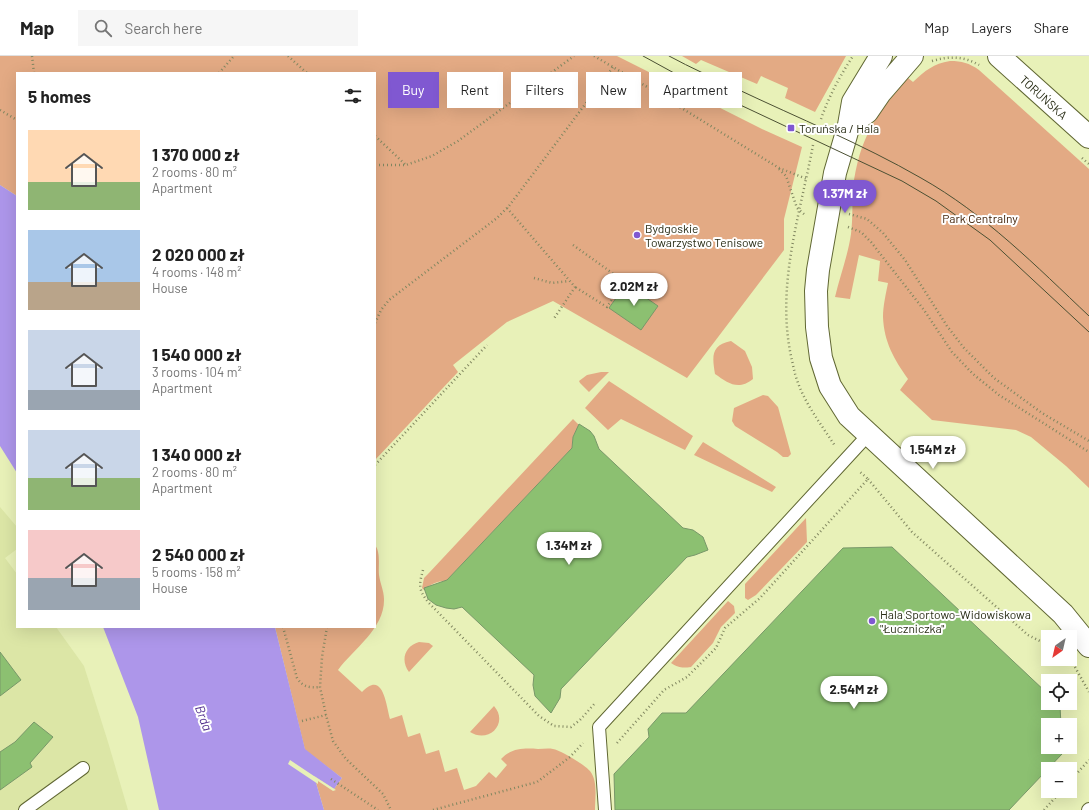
<!DOCTYPE html>
<html lang="en">
<head>
<meta charset="utf-8">
<style>
	body { margin:0; font-family:Barlow,sans-serif; background:#f6f6f6; color:#222; height:100vh; display:flex; flex-direction:column; font-size:15px; white-space:nowrap }
	* { box-sizing:border-box; margin:0 }
	p { font-size:13px; color:#767676 }
	.icon { flex:none; width:22px; height:22px; fill:none; stroke:currentColor; stroke-width:2; stroke-linecap:round; stroke-linejoin:round }
	.map { position:relative; flex:1; overflow:hidden }
	.sheet { position:absolute; left:16px; top:16px; width:360px; height:556px; display:flex; flex-direction:column; background:#fff; border-radius:0px; box-shadow:0 4px 16px #0002 }
	.sheet>* { flex:none }
	.banner { position:absolute; left:388px; top:16px; width:380px; height:36px; display:flex; gap:8px }
	.needle { width:26px; rotate:214deg }
	.fabs { position:absolute; left:1041px; top:574px; display:grid; gap:8px }
	.fabs a { display:grid; place-items:center; width:36px; height:36px; border-radius:0px; background:#fff; box-shadow:0 4px 16px #0002; font-size:20px }
	.price { position:absolute; translate:-50% -34px; padding:0 9px; border-radius:14px; background:#fff; color:#222; font-size:13px; line-height:26px; filter:drop-shadow(0 1px 2px #0008) }
	.price::after { content:''; position:absolute; left:50%; top:24px; width:12px; height:9px; margin-left:-6px; background:inherit; clip-path:polygon(0 0,100% 0,50% 100%) }
	.price.selected { background:#8058d1; color:#fff }
	ul { padding:0; list-style:none }
	li { display:flex; align-items:center; gap:12px; height:100px; padding:0 12px }
	li span { display:grid; place-items:center; flex:none; width:112px; height:80px; border-radius:0px; color:#555 }
	li>.icon { margin-inline-start:auto }
	span .icon { width:48px; height:48px; fill:#fffc; stroke-width:1 }
	li b { font-size:17px }
	h2 { display:flex; justify-content:space-between; align-items:center; height:48px; padding:0 12px; font-size:17px }
	.pill { padding:0 14px; border-radius:0px; background:#fff; box-shadow:0 4px 16px #0002; font-size:14px; line-height:36px }
	.pill.selected { background:#8058d1; color:#fff }
	header { display:flex; align-items:center; gap:24px; box-sizing:border-box; height:56px; padding:0 20px; background:#fff; border-bottom:1px solid #e0e0e0 }
	header strong { font-size:19px }
	nav { display:flex; gap:22px; margin-inline-start:auto; font-size:14px }
	.search { width:280px; height:36px; background:#f6f6f6; display:flex; align-items:center; gap:10px; box-sizing:border-box; padding:0 14px; border-radius:0px; color:#767676; font-size:15px }
	.map>svg:first-child { display:block }
</style>
</head>
<body>
<header>
<strong>Map</strong>
<div class="search"><svg class="icon" aria-label="search" viewBox="0 0 24 24"><circle cx="10" cy="10" r="6"/><path d="M15 15l6 6"/></svg>Search here</div>
<nav><a>Map</a><a>Layers</a><a>Share</a></nav>
</header>
<div class="map">
<svg width="1089" height="754" viewBox="0 0 1089 754">
	<rect width="100%" height="100%" fill="#e8f1b8"/>
	<path fill="#dce6a6" d="M 0,451 L 17,471 L 17,493 L 5,502 L 17,518 L 17,571 L 56,571 L 84,610 L 108,686 L 128,754 L 0,754 Z"/>
	<path fill="#e3aa84" d="M 0,0 L 617,0 L 762,73 L 802,91 L 784,163 L 784,194 L 687,322 L 553,245 L 507,266 L 453,309 L 458,316 L 375,404 L 375,17 L 17,17 L 17,140 L 0,129 Z
		M 682,0 L 846,0 L 815,56 L 785,42 L 788,32 L 761,20 L 757,28 L 701,4 L 696,8 Z
		M 950,5 C 962,5 969,7 979,14 L 1089,113 L 1089,432 L 1066,410 L 1031,381 L 1016,374 L 932,364 L 900,334 L 908,323 C 894,303 884,286 883,261 C 883,250 886,237 888,227 L 878,225 L 880,205 L 859,199 L 850,243 L 835,241 C 840,220 848,199 851,178 C 853,163 852,147 853,132 C 859,83 876,57 908,22 L 913,26 C 926,14 933,8 950,5 Z
		M 731,285 L 745,295 L 752,311 L 753,323 C 738,335 728,327 715,318 C 712,300 711,289 731,285 Z
		M 601,316 L 609,316 L 589,336 L 580,327 L 579,325 L 587,319 Z
		M 609,325 L 693,380 L 685,394 L 621,363 L 608,374 L 585,352 Z
		M 763,339 L 768,340 L 778,351 L 791,398 L 788,401 L 783,401 L 777,396 L 735,370 L 732,365 L 734,352 Z
		M 573,363 L 579,369 L 573,381 L 572,392 L 446,525 C 437,525 431,528 424,534 L 422,532 L 424,522 L 428,518 Z
		M 703,386 L 776,431 L 772,436 L 694,399 Z
		M 806,462 L 807,486 L 756,539 L 748,544 L 745,542 L 745,528 Z
		M 375,489 C 381,497 378,510 379,519 C 380,527 384,535 384,543 C 385,572 354,593 338,614 L 362,636 C 383,614 386,648 390,663 L 402,659 L 408,681 L 420,677 L 426,698 L 439,694 L 445,716 L 457,712 L 464,734 L 476,730 L 489,716 L 496,722 L 507,709 L 501,703 C 511,692 524,692 538,693 C 543,693 548,692 553,693 C 560,694 585,709 590,715 C 598,725 595,742 595,754 L 324,754 L 314,720 L 334,733 L 342,722 L 305,694 L 275,571 L 375,571 Z
		M 728,545 L 734,550 L 735,557 L 721,571 L 713,587 L 691,611 C 682,612 679,612 671,607 Z
		M 419,586 L 429,587 L 433,590 L 409,616 C 400,604 405,590 419,586 Z
		M 494,650 C 509,667 489,688 470,676 Z"/>
	<path fill="#ad96ea" d="M 0,129 L 17,140 L 17,417 L 0,390 Z
		M 103,571 L 275,571 L 305,693 L 342,722 L 334,733 L 314,720 L 324,754 L 159,754 L 138,661 Z"/>
	<path fill="#e8f1b8" d="M 290,704 L 314,720 L 336,734 L 333,735 L 318,725 L 318,728 L 288,708 Z"/>
	<path fill="#8cc071" stroke="#789769" d="M 626,228 L 658,250 L 641,274 L 609,252 Z
		M 579,368 L 590,375 L 594,380 L 599,393 L 683,472 L 693,474 L 703,481 L 708,494 L 695,499 L 687,501 L 561,633 L 560,642 L 551,657 L 535,640 L 533,629 L 534,619 L 462,551 L 454,553 L 446,552 L 436,549 L 428,543 L 424,532 L 447,524 L 572,392 L 573,381 Z
		M 892,491 L 1048,638 L 1048,647 L 1057,647 L 1060,650 L 1061,669 L 1048,669 L 1048,691 L 1062,691 L 1062,698 L 1009,754 L 615,754 L 614,718 L 649,681 L 648,673 L 662,657 L 686,657 L 843,492 Z
		M 0,596 L 21,624 L 0,640 Z
		M 34,666 L 53,681 L 30,707 L 32,711 L 0,734 L 0,696 L 15,686 Z"/>
	<g fill="none" stroke-linecap="round" stroke-linejoin="round">
		<defs>
			<path id="lane" d="M 25,754 L 83,712
				M 605,754 L 599,671 L 868,379
				M 1088,754 L 1089,753"/>
			<path id="street" d="M 881,0 L 853,46 L 849,69 L 835,117 L 818,214 L 816,235 L 817,271 L 821,302 L 830,330 L 849,360 L 1063,558 L 1089,590
				M 849,69 L 867,56 L 880,37 L 912,0"/>
			<path id="secondary" d="M 999,0 L 1089,81"/>
		</defs>
		<use href="#lane" stroke="#606733" stroke-width="14"/>
		<use href="#street" stroke="#606733" stroke-width="24"/>
		<use href="#secondary" stroke="#606733" stroke-width="24"/>
		<path stroke="#818760" stroke-width="2.5" stroke-dasharray="1 3" stroke-linecap="butt" d="M 32,0 L 34,17
			M 288,0 L 307,17
			M 594,0 L 649,32 L 779,112 L 807,123
			M 932,5 C 949,0 964,0 979,9
			M 219,17 L 234,0
			M 0,54 L 17,64
			M 821,63 C 829,40 840,20 853,0
			M 375,80 L 406,109
			M 813,89 C 800,159 776,229 791,300 C 793,308 794,316 797,324 C 805,348 821,368 835,390
			M 1082,102 L 1089,108
			M 375,109 L 406,109 L 432,100 L 458,85 L 574,0
			M 779,113 L 786,120 L 797,152 L 805,159
			M 507,152 L 575,231 L 553,264
			M 849,158 L 867,163 L 883,177 L 905,204 L 947,270 L 964,292 L 994,322 L 1042,357 L 1089,385
			M 848,171 L 861,176 L 871,186 L 924,254 L 952,296 L 973,318 L 999,339 L 1089,396
			M 573,189 L 622,224 L 623,227 L 607,251 L 575,231
			M 534,222 L 552,227 L 569,225
			M 375,267 L 381,254 L 389,244 L 497,162 L 509,150 L 613,11
			M 375,409 L 487,289
			M 868,423 L 912,476 L 1028,579 L 1048,589
			M 423,514 C 419,529 418,533 428,546 L 539,660 L 554,670 L 571,671 L 580,664 L 596,646
			M 283,571 L 297,622 C 303,631 309,632 320,631
			M 327,571 L 322,601 L 320,631 L 326,659 L 333,685 L 346,703 L 383,738 L 391,754
			M 1071,604 L 1089,636
			M 302,665 L 326,659
			M 617,687 L 664,634 L 687,621 L 716,592 L 725,572 L 760,542 L 868,423 L 859,415
			M 331,723 L 378,754
			M 1070,725 L 1089,704
			M 433,754 L 537,726 L 570,701 L 583,687
			M 1044,754 L 1061,735"/>
		<use href="#lane" stroke="#fff" stroke-width="12"/>
		<use href="#street" stroke="#fff" stroke-width="22"/>
		<use href="#secondary" stroke="#fff" stroke-width="22"/>
		<path stroke="#4b5033" stroke-width="1" d="M 643,0 L 685,23 L 902,125 L 936,145 L 990,184 L 1089,276
			M 669,0 C 691,12 714,22 737,33 C 798,62 862,88 921,122 C 985,158 1036,210 1089,260"/>
	</g>
	<g fill="#8058d1" stroke="#fff" stroke-width="1.5">
		<rect x="787" y="68" width="8" height="8" rx="2"/>
		<circle cx="637" cy="179" r="4"/>
		<circle cx="872" cy="565" r="4"/>
	</g>
	<g text-anchor="middle" dominant-baseline="central" stroke-width="4" stroke-linejoin="round" paint-order="stroke">
		<g font-size="12" fill="#292d16" stroke="#fff">
			<text transform="translate(1044 41) rotate(42)">TORUŃSKA</text>
		</g>
		<g font-size="12" fill="#292d16" stroke="#fff" text-anchor="start">
			<text x="799" y="72">Toruńska / Hala</text>
			<text x="645" y="172">Bydgoskie<tspan x="645" dy="14">Towarzystwo Tenisowe</tspan></text>
			<text x="880" y="558">Hala Sportowo-Widowiskowa<tspan x="880" dy="14">"Łuczniczka"</tspan></text>
		</g>
		<g font-size="12" fill="#412208" stroke="#fff">
			<text x="980" y="162">Park Centralny</text>
		</g>
		<g font-size="13" font-style="italic" fill="#502d8d" stroke="#fff">
			<text transform="translate(204 662) rotate(69)">Brda</text>
		</g>
	</g>
</svg>
<div class="fabs">
<a><svg class="needle" viewBox="-14 -14 28 28"><path d="M0-13l5 13h-10z" fill="#e53935"/><path d="M0 13l5-13h-10z" fill="#767676"/></svg></a>
<a><svg class="icon" aria-label="locate" viewBox="0 0 24 24"><circle cx="12" cy="12" r="6"/><path d="M12 2v4M12 18v4M2 12h4M18 12h4"/></svg></a>
<a>+</a>
<a>−</a>
</div>
<b class="price selected" style="left:845px;top:158px">1.37M zł</b>
<b class="price" style="left:634px;top:251px">2.02M zł</b>
<b class="price" style="left:933px;top:414px">1.54M zł</b>
<b class="price" style="left:569px;top:510px">1.34M zł</b>
<b class="price" style="left:854px;top:654px">2.54M zł</b>
<div class="banner">
<a class="pill selected">Buy</a>
<a class="pill">Rent</a>
<a class="pill">Filters</a>
<a class="pill">New</a>
<a class="pill">Apartment</a>
</div>
<section class="sheet">
<h2>5 homes<svg class="icon" aria-label="filters" viewBox="0 0 24 24"><path d="M4 7h16M4 17h16"/><circle cx="9" cy="7" r="2"/><circle cx="15" cy="17" r="2"/></svg></h2>
<ul>
<li><span style="background:linear-gradient(#ffd9b3 65%,#8fb573 0)"><svg class="icon" aria-label="home" viewBox="0 0 24 24"><path d="M3 11l9-7 9 7M6 9v11h12V9"/></svg></span><div><b>1 370 000 zł</b><p>2 rooms · 80 m²</p><p>Apartment</p></div></li>
<li><span style="background:linear-gradient(#a9c7e8 65%,#b9a48a 0)"><svg class="icon" aria-label="home" viewBox="0 0 24 24"><path d="M3 11l9-7 9 7M6 9v11h12V9"/></svg></span><div><b>2 020 000 zł</b><p>4 rooms · 148 m²</p><p>House</p></div></li>
<li><span style="background:linear-gradient(#c9d6e8 75%,#9aa5b1 0)"><svg class="icon" aria-label="home" viewBox="0 0 24 24"><path d="M3 11l9-7 9 7M6 9v11h12V9"/></svg></span><div><b>1 540 000 zł</b><p>3 rooms · 104 m²</p><p>Apartment</p></div></li>
<li><span style="background:linear-gradient(#c9d6e8 60%,#8fb573 0)"><svg class="icon" aria-label="home" viewBox="0 0 24 24"><path d="M3 11l9-7 9 7M6 9v11h12V9"/></svg></span><div><b>1 340 000 zł</b><p>2 rooms · 80 m²</p><p>Apartment</p></div></li>
<li><span style="background:linear-gradient(#f6c9c9 60%,#9aa5b1 0)"><svg class="icon" aria-label="home" viewBox="0 0 24 24"><path d="M3 11l9-7 9 7M6 9v11h12V9"/></svg></span><div><b>2 540 000 zł</b><p>5 rooms · 158 m²</p><p>House</p></div></li>
</ul>
</section>
</div>
</body>
</html>
